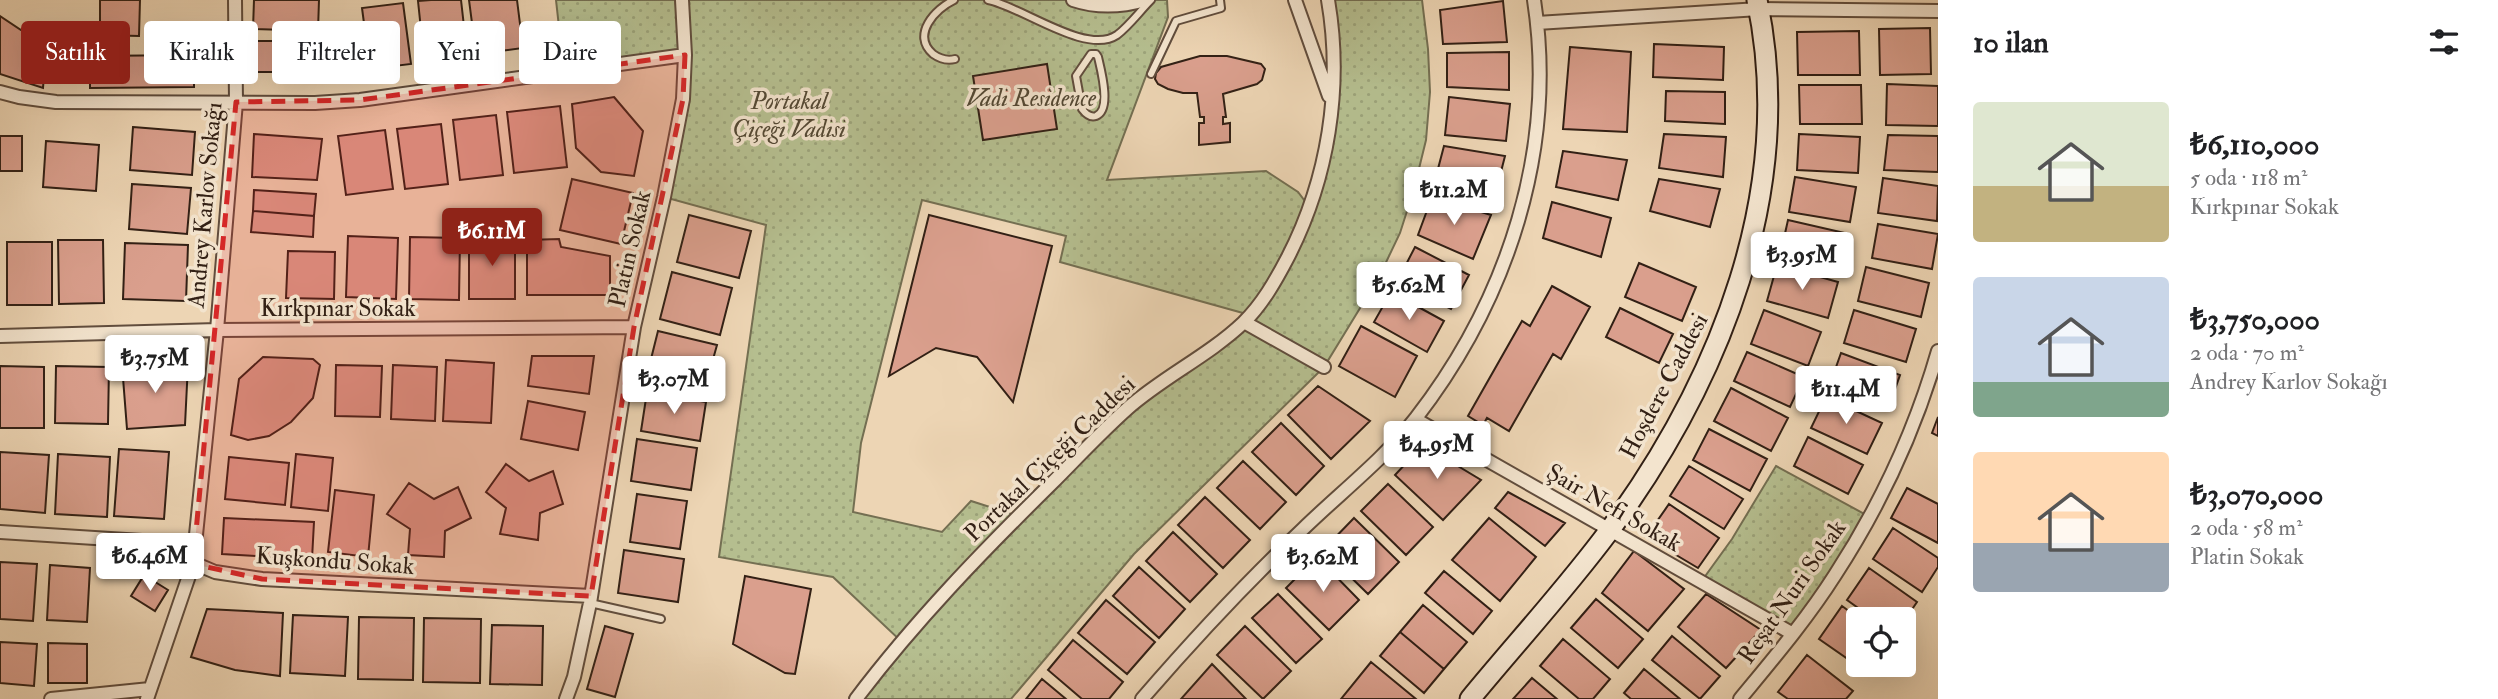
<!DOCTYPE html>
<html lang="tr">
<head>
<meta charset="utf-8">
<style>
	body { margin:0; font-family:"IM FELL Double Pica",serif; background:#f6f6f6; color:#202124; height:100vh; display:flex; flex-direction:column; font-size:26px; white-space:nowrap }
	* { box-sizing:border-box; margin:0 }
	p { font-size:23px; color:#757577 }
	.icon { flex:none; width:38px; height:38px; fill:none; stroke:currentColor; stroke-width:2; stroke-linecap:round; stroke-linejoin:round }
	.map { position:relative; flex:1; overflow:hidden }
	.side { display:flex; flex-direction:column; background:#fff; width:560px }
	.side>* { flex:none }
	.guide { position:absolute; left:21px; top:21px; width:665px; height:63px; display:flex; gap:14px }
	.buttons { position:absolute; left:1846px; top:607px; display:grid; gap:14px }
	.buttons a { display:grid; place-items:center; width:70px; height:70px; border-radius:7px; background:#fff; box-shadow:0 7px 28px #0002; font-size:35px }
	.price { position:absolute; translate:-50% -60px; padding:0 16px; border-radius:7px; background:#fff; color:#222; font-size:23px; line-height:46px; filter:drop-shadow(0 2px 4px #0008) }
	.price::after { content:''; position:absolute; left:50%; top:42px; width:21px; height:16px; margin-left:-10px; background:inherit; clip-path:polygon(0 0,100% 0,50% 100%) }
	.price.current { background:#8f2418; color:#fff }
	ul { padding:0; list-style:none }
	li { display:flex; align-items:center; gap:21px; height:175px; padding:0 35px }
	li span { display:grid; place-items:center; flex:none; width:196px; height:140px; border-radius:7px; color:#555 }
	li>.icon { margin-inline-start:auto }
	span .icon { width:84px; height:84px; fill:#fffc; stroke-width:1 }
	li b { font-size:30px }
	h2 { display:flex; justify-content:space-between; align-items:center; height:84px; padding:0 35px; font-size:30px }
	.tag { padding:0 24px; border-radius:7px; background:#fff; box-shadow:0 7px 28px #0002; font-size:24px; line-height:63px }
	.tag.current { background:#8f2418; color:#fff }
	main { display:flex; flex:1; min-height:0 }
	.map>svg:first-child { display:block }
</style>
</head>
<body>
<main>
<div class="map">
<svg width="1938" height="699" viewBox="0 0 1938 699">
	<defs>
		<pattern id="green-dots" width="8" height="8" patternUnits="userSpaceOnUse" patternTransform="scale(1.75)"><rect width="8" height="8" fill="#b5be8f"/><path d="M2 2h.1M6 6h.1" fill="none" stroke="#9ca37a" stroke-width="1.8" stroke-linecap="round"/></pattern>
	</defs>
	<rect width="100%" height="100%" fill="#edd5b4"/>
	<filter id="stains"><feTurbulence type="fractalNoise" baseFrequency=".00286" numOctaves="4"/><feColorMatrix values="0 0 0 0 .2 0 0 0 0 .09 0 0 0 0 .02 0 0 0 .5 -.17"/></filter>
	<radialGradient id="worn" r=".72"><stop offset=".6" stop-color="#630" stop-opacity="0"/><stop offset="1" stop-color="#630" stop-opacity=".3"/></radialGradient>
	<path fill="url(#green-dots)" stroke="#746f52" stroke-width="2" fill-rule="evenodd" d="M 556,0 L 1167,0 L 1168,17 L 1107,180 L 1266,171 L 1298,192 L 1311,209 L 1331,103 L 1328,0 L 1422,0 L 1428,49 L 1430,92 L 1426,140 L 1414,189 L 1400,233 L 1379,277 L 1324,367 L 1134,554 L 1011,699 L 856,699 L 902,642 L 833,577 L 719,557 L 766,225 L 664,197 L 685,55 L 564,72 ZM 922,200 L 1066,236 L 1060,262 L 1250,315 L 1128,408 L 1018,516 L 971,501 L 942,532 L 853,512 L 861,443 Z
		M 1776,466 L 1870,517 L 1793,634 L 1701,582 L 1732,539 Z"/>
	<path fill="#da9f8d" stroke="#322015" stroke-width="2" d="M 100,0 L 140,0 L 139,36 L 100,35 Z
		M 254,0 L 319,0 L 318,31 L 253,29 Z
		M 431,0 L 461,0 L 467,53 L 424,58 L 418,1 Z
		M 469,0 L 517,0 L 523,48 L 476,54 Z
		M 1503,1 L 1507,42 L 1443,44 L 1440,10 Z
		M 403,3 L 411,64 L 370,69 L 362,8 Z
		M 0,16 L 21,30 L 29,31 L 46,50 L 43,88 L 0,74 Z
		M 1930,28 L 1931,74 L 1880,75 L 1879,29 Z
		M 1859,31 L 1860,75 L 1798,75 L 1797,32 Z
		M 256,41 L 344,41 L 344,72 L 256,72 Z
		M 1654,44 L 1724,47 L 1723,80 L 1653,77 Z
		M 1570,47 L 1631,52 L 1627,132 L 1563,129 Z
		M 1509,52 L 1509,90 L 1447,87 L 1447,53 Z
		M 194,55 L 194,87 L 90,88 L 90,56 Z
		M 1200,56 L 1227,56 L 1261,64 L 1265,69 L 1262,80 L 1257,84 L 1223,94 L 1226,117 L 1223,117 L 1223,124 L 1230,123 L 1230,142 L 1199,145 L 1199,123 L 1204,123 L 1204,117 L 1200,117 L 1197,93 L 1183,93 L 1168,89 L 1158,84 L 1155,79 L 1156,73 L 1161,67 Z
		M 1047,64 L 1057,129 L 983,140 L 973,76 Z
		M 1887,84 L 1938,86 L 1938,126 L 1886,125 Z
		M 1799,85 L 1861,85 L 1862,124 L 1800,124 Z
		M 1666,91 L 1725,92 L 1725,124 L 1665,121 Z
		M 614,97 L 643,131 L 634,176 L 601,172 L 576,148 L 572,104 Z
		M 1449,97 L 1510,104 L 1506,141 L 1445,135 Z
		M 560,106 L 567,167 L 514,173 L 507,112 Z
		M 496,115 L 503,175 L 460,180 L 453,120 Z
		M 441,124 L 448,184 L 405,189 L 397,129 Z
		M 133,127 L 195,132 L 192,175 L 130,170 Z
		M 385,130 L 393,189 L 346,195 L 338,136 Z
		M 254,134 L 322,139 L 317,180 L 252,177 Z
		M 1664,134 L 1726,137 L 1723,177 L 1659,168 Z
		M 1799,134 L 1860,137 L 1858,173 L 1797,170 Z
		M 1888,135 L 1938,136 L 1938,172 L 1884,170 Z
		M 0,136 L 22,136 L 22,171 L 0,171 Z
		M 46,141 L 99,145 L 96,191 L 43,187 Z
		M 1444,146 L 1505,156 L 1494,199 L 1434,184 Z
		M 1563,151 L 1627,160 L 1618,200 L 1556,187 Z
		M 1795,177 L 1856,187 L 1850,222 L 1789,212 Z
		M 1883,178 L 1938,186 L 1937,221 L 1878,213 Z
		M 572,179 L 633,193 L 621,244 L 560,230 Z
		M 1659,179 L 1720,189 L 1710,227 L 1650,211 Z
		M 132,184 L 191,188 L 187,234 L 129,229 Z
		M 254,190 L 316,194 L 314,216 L 253,211 Z
		M 1432,197 L 1491,215 L 1473,259 L 1418,235 Z
		M 1552,202 L 1611,218 L 1601,257 L 1543,238 Z
		M 253,211 L 314,216 L 313,237 L 251,232 Z
		M 689,215 L 751,231 L 739,278 L 677,262 Z
		M 929,215 L 1052,246 L 1013,402 L 977,357 L 936,348 L 889,376 Z
		M 1788,220 L 1849,234 L 1841,270 L 1780,256 Z
		M 1878,224 L 1938,234 L 1932,269 L 1872,258 Z
		M 348,236 L 398,238 L 396,299 L 346,297 Z
		M 469,236 L 515,236 L 515,299 L 469,299 Z
		M 410,237 L 460,238 L 459,300 L 409,299 Z
		M 559,239 L 561,247 L 610,256 L 610,295 L 527,295 L 527,240 Z
		M 58,240 L 103,240 L 104,303 L 59,304 Z
		M 7,242 L 52,242 L 52,305 L 7,305 Z
		M 125,243 L 188,245 L 186,301 L 123,299 Z
		M 1415,247 L 1469,275 L 1451,309 L 1397,282 Z
		M 288,251 L 335,252 L 334,299 L 286,298 Z
		M 1639,263 L 1696,287 L 1682,321 L 1625,297 Z
		M 1777,265 L 1838,282 L 1828,318 L 1767,301 Z
		M 1866,267 L 1929,283 L 1921,317 L 1858,301 Z
		M 672,272 L 732,288 L 720,335 L 660,319 Z
		M 1552,286 L 1590,307 L 1561,359 L 1553,354 L 1509,431 L 1487,418 L 1483,425 L 1468,416 L 1522,321 L 1530,326 Z
		M 1391,292 L 1444,321 L 1427,352 L 1374,322 Z
		M 1620,308 L 1673,334 L 1659,363 L 1606,337 Z
		M 1764,310 L 1821,332 L 1808,366 L 1751,344 Z
		M 1854,310 L 1916,329 L 1906,362 L 1844,343 Z
		M 1361,326 L 1417,356 L 1395,397 L 1339,366 Z
		M 658,331 L 717,345 L 705,388 L 646,379 Z
		M 1747,352 L 1804,377 L 1790,407 L 1734,381 Z
		M 1841,353 L 1900,375 L 1888,409 L 1829,387 Z
		M 532,356 L 594,356 L 589,394 L 528,386 Z
		M 263,357 L 313,359 L 320,365 L 313,398 L 291,422 L 269,436 L 248,440 L 231,435 L 239,379 Z
		M 446,360 L 494,363 L 491,423 L 443,421 Z
		M 188,364 L 185,425 L 127,429 L 122,365 Z
		M 336,365 L 382,366 L 380,417 L 335,416 Z
		M 393,365 L 437,367 L 435,421 L 391,419 Z
		M 0,366 L 44,367 L 44,428 L 0,428 Z
		M 56,366 L 109,367 L 108,424 L 55,423 Z
		M 1318,386 L 1370,421 L 1331,459 L 1288,415 Z
		M 1731,388 L 1788,418 L 1771,451 L 1714,421 Z
		M 647,392 L 706,402 L 700,441 L 641,431 Z
		M 1826,397 L 1882,423 L 1867,454 L 1811,428 Z
		M 528,401 L 585,412 L 578,450 L 521,439 Z
		M 1938,417 L 1938,436 L 1932,433 Z
		M 1281,423 L 1324,466 L 1296,495 L 1252,452 Z
		M 1709,429 L 1767,459 L 1750,491 L 1693,460 Z
		M 1808,437 L 1863,465 L 1848,494 L 1794,466 Z
		M 637,439 L 697,448 L 691,490 L 631,481 Z
		M 1423,445 L 1481,480 L 1443,520 L 1395,475 Z
		M 119,449 L 169,452 L 164,519 L 114,516 Z
		M 0,452 L 49,455 L 45,513 L 0,509 Z
		M 58,454 L 110,457 L 107,517 L 55,514 Z
		M 296,454 L 333,458 L 328,511 L 291,507 Z
		M 229,457 L 289,463 L 285,505 L 225,499 Z
		M 1243,461 L 1286,502 L 1260,529 L 1217,488 Z
		M 506,464 L 529,481 L 553,471 L 563,504 L 540,513 L 538,540 L 500,534 L 506,508 L 486,492 Z
		M 1689,466 L 1743,499 L 1724,529 L 1670,496 Z
		M 409,483 L 434,499 L 458,487 L 471,518 L 445,531 L 444,557 L 408,555 L 410,529 L 387,514 Z
		M 1388,484 L 1433,527 L 1406,555 L 1361,511 Z
		M 1907,488 L 1938,504 L 1938,543 L 1891,518 Z
		M 335,490 L 374,495 L 368,557 L 328,552 Z
		M 1508,492 L 1565,523 L 1545,546 L 1495,508 Z
		M 637,494 L 687,501 L 680,549 L 630,542 Z
		M 1205,497 L 1250,540 L 1223,568 L 1178,525 Z
		M 1669,504 L 1719,538 L 1698,568 L 1646,537 Z
		M 224,518 L 314,522 L 312,559 L 222,554 Z
		M 1354,518 L 1399,562 L 1368,594 L 1323,550 Z
		M 1489,518 L 1536,557 L 1500,601 L 1452,560 Z
		M 1893,528 L 1938,558 L 1938,567 L 1922,592 L 1873,559 Z
		M 1173,532 L 1217,574 L 1190,602 L 1146,561 Z
		M 624,550 L 684,559 L 678,602 L 618,593 Z
		M 1634,551 L 1684,589 L 1648,631 L 1602,593 Z
		M 1317,557 L 1359,600 L 1329,630 L 1286,588 Z
		M 0,562 L 37,564 L 33,621 L 0,619 Z
		M 50,565 L 90,568 L 87,622 L 47,620 Z
		M 1139,567 L 1185,609 L 1159,638 L 1113,596 Z
		M 1869,568 L 1917,602 L 1904,621 L 1875,620 L 1847,600 Z
		M 1444,571 L 1492,611 L 1473,634 L 1425,593 Z
		M 144,575 L 168,590 L 155,611 L 131,596 Z
		M 745,576 L 811,589 L 795,674 L 785,673 L 733,644 Z
		M 1278,594 L 1322,639 L 1296,663 L 1252,618 Z
		M 1706,594 L 1761,630 L 1726,668 L 1678,627 Z
		M 1596,599 L 1643,639 L 1618,668 L 1571,628 Z
		M 1106,600 L 1155,642 L 1127,674 L 1078,633 Z
		M 1423,605 L 1467,642 L 1444,669 L 1400,632 Z
		M 1842,606 L 1861,620 L 1858,620 L 1858,665 L 1873,665 L 1868,673 L 1819,639 Z
		M 207,609 L 283,613 L 280,676 L 235,670 L 191,657 Z
		M 293,615 L 348,617 L 345,676 L 290,673 Z
		M 359,617 L 414,618 L 413,680 L 358,679 Z
		M 424,618 L 481,619 L 480,683 L 423,682 Z
		M 492,625 L 543,626 L 542,685 L 490,684 Z
		M 605,626 L 633,634 L 615,697 L 587,689 Z
		M 1245,626 L 1291,671 L 1263,699 L 1217,655 Z
		M 1400,632 L 1444,669 L 1424,693 L 1380,656 Z
		M 1672,636 L 1720,676 L 1700,699 L 1652,660 Z
		M 1563,639 L 1610,679 L 1593,699 L 1579,699 L 1540,666 Z
		M 1073,640 L 1123,682 L 1109,699 L 1082,699 L 1048,670 Z
		M 0,642 L 37,644 L 34,686 L 0,683 Z
		M 48,643 L 87,644 L 87,683 L 48,683 Z
		M 1807,655 L 1853,691 L 1846,699 L 1788,699 L 1778,692 Z
		M 1371,662 L 1416,699 L 1341,699 Z
		M 1212,664 L 1246,699 L 1181,699 Z
		M 1644,669 L 1680,699 L 1631,699 L 1624,693 Z
		M 1532,678 L 1557,699 L 1513,699 Z
		M 1042,679 L 1066,699 L 1026,699 Z"/>
	<g fill="none" stroke-linecap="round" stroke-linejoin="round">
		<defs>
			<path id="lane" d="M 954,0 C 935,9 911,35 933,54 C 940,59 947,61 955,59
				M 988,0 C 1021,6 1086,56 1117,35 C 1129,26 1140,11 1151,0
				M 1091,54 L 1096,54 L 1098,57 C 1101,70 1112,110 1096,116 C 1090,118 1085,113 1082,109 L 1076,76 Z
				M 1151,74 L 1176,21 L 1221,8 L 1220,0
				M 590,603 L 661,619"/>
			<path id="street" d="M 1073,0 C 1097,8 1121,7 1145,0
				M 1295,0 L 1329,96
				M 1537,23 L 1759,9 L 1938,11
				M 0,92 L 19,97 L 56,102 L 315,103 L 360,100 L 685,55
				M 1244,322 L 1324,367
				M 0,336 L 217,330 L 634,327
				M 1415,419 L 1793,634
				M 0,532 L 142,541 L 215,572 L 262,579 L 591,596
				M 51,699 L 150,689
				M 147,699 L 193,564 L 217,330 L 236,102 L 235,0
				M 566,699 L 574,677 L 590,603 L 634,327 L 664,197 L 683,99 L 685,55 L 682,0
				M 856,699 C 915,621 983,551 1052,483 C 1077,458 1101,432 1128,408 C 1163,377 1208,356 1243,323 C 1262,305 1276,280 1288,257 C 1328,179 1343,87 1328,0
				M 1142,699 C 1193,640 1246,583 1303,529 C 1340,493 1384,459 1416,418 C 1508,299 1557,149 1534,0
				M 1740,699 C 1773,659 1807,619 1835,575 C 1880,506 1915,431 1938,351"/>
			<path id="secondary" d="M 1470,699 C 1516,643 1566,589 1609,531 C 1720,380 1797,190 1757,0"/>
		</defs>
		<use href="#lane" stroke="#614d3d" stroke-width="10"/>
		<use href="#street" stroke="#614d3d" stroke-width="16"/>
		<use href="#secondary" stroke="#322015" stroke-width="23"/>
		<use href="#lane" stroke="#f3e4ce" stroke-width="6"/>
		<use href="#street" stroke="#f3e4ce" stroke-width="12"/>
		<use href="#secondary" stroke="#f3e4ce" stroke-width="19"/>
	</g>
	<path fill="#d62828" fill-opacity="0.2" stroke="#d62828" stroke-width="5" stroke-dasharray="14 9" stroke-linejoin="round" d="M 685,55 L 683,99 L 634,327 L 591,596 L 262,579 L 193,564 L 236,102 L 360,100 Z"/>
	<g text-anchor="middle" dominant-baseline="central" stroke-width="7" stroke-linejoin="round" paint-order="stroke">
		<g font-size="24" font-style="italic" fill="#534834" stroke="#f3e4ce">
			<text x="1031" y="98">Vadi Residence</text>
			<text x="789" y="101">Portakal<tspan x="789" dy="28">Çiçeği Vadisi</tspan></text>
		</g>
		<g font-size="24" fill="#322015" stroke="#f3e4ce">
			<text transform="translate(205 205) rotate(-85)">Andrey Karlov Sokağı</text>
			<text transform="translate(630 249) rotate(-77)">Platin Sokak</text>
			<text x="338" y="308">Kırkpınar Sokak</text>
			<text transform="translate(1664 386) rotate(-62)">Hoşdere Caddesi</text>
			<text transform="translate(1050 459) rotate(-44)">Portakal Çiçeği Caddesi</text>
			<text transform="translate(1614 508) rotate(30)">Şair Nefi Sokak</text>
			<text transform="translate(335 561) rotate(4)">Kuşkondu Sokak</text>
			<text transform="translate(1792 592) rotate(-55)">Reşat Nuri Sokak</text>
		</g>
	</g>
	<rect width="100%" height="100%" filter="url(#stains)"/>
	<rect width="100%" height="100%" fill="url(#worn)"/>
</svg>
<div class="buttons">
<a><svg class="icon" aria-label="locate" viewBox="0 0 24 24"><circle cx="12" cy="12" r="6"/><path d="M12 2v4M12 18v4M2 12h4M18 12h4"/></svg></a>
</div>
<b class="price" style="left:1454px;top:227px">₺11.2M</b>
<b class="price current" style="left:492px;top:268px">₺6.11M</b>
<b class="price" style="left:1802px;top:292px">₺3.95M</b>
<b class="price" style="left:1409px;top:322px">₺5.62M</b>
<b class="price" style="left:155px;top:395px">₺3.75M</b>
<b class="price" style="left:674px;top:416px">₺3.07M</b>
<b class="price" style="left:1846px;top:426px">₺11.4M</b>
<b class="price" style="left:1437px;top:481px">₺4.95M</b>
<b class="price" style="left:150px;top:593px">₺6.46M</b>
<b class="price" style="left:1323px;top:594px">₺3.62M</b>
<div class="guide">
<a class="tag current">Satılık</a>
<a class="tag">Kiralık</a>
<a class="tag">Filtreler</a>
<a class="tag">Yeni</a>
<a class="tag">Daire</a>
</div>
</div>
<section class="side">
<h2>10 ilan<svg class="icon" aria-label="filters" viewBox="0 0 24 24"><path d="M4 7h16M4 17h16"/><circle cx="9" cy="7" r="2"/><circle cx="15" cy="17" r="2"/></svg></h2>
<ul>
<li><span style="background:linear-gradient(#dfe7d0 60%,#c2b280 0)"><svg class="icon" aria-label="home" viewBox="0 0 24 24"><path d="M3 11l9-7 9 7M6 9v11h12V9"/></svg></span><div><b>₺6,110,000</b><p>5 oda · 118 m²</p><p>Kırkpınar Sokak</p></div></li>
<li><span style="background:linear-gradient(#c9d6e8 75%,#7fa58c 0)"><svg class="icon" aria-label="home" viewBox="0 0 24 24"><path d="M3 11l9-7 9 7M6 9v11h12V9"/></svg></span><div><b>₺3,750,000</b><p>2 oda · 70 m²</p><p>Andrey Karlov Sokağı</p></div></li>
<li><span style="background:linear-gradient(#ffd9b3 65%,#9aa5b1 0)"><svg class="icon" aria-label="home" viewBox="0 0 24 24"><path d="M3 11l9-7 9 7M6 9v11h12V9"/></svg></span><div><b>₺3,070,000</b><p>2 oda · 58 m²</p><p>Platin Sokak</p></div></li>
</ul>
</section>
</main>
</body>
</html>
